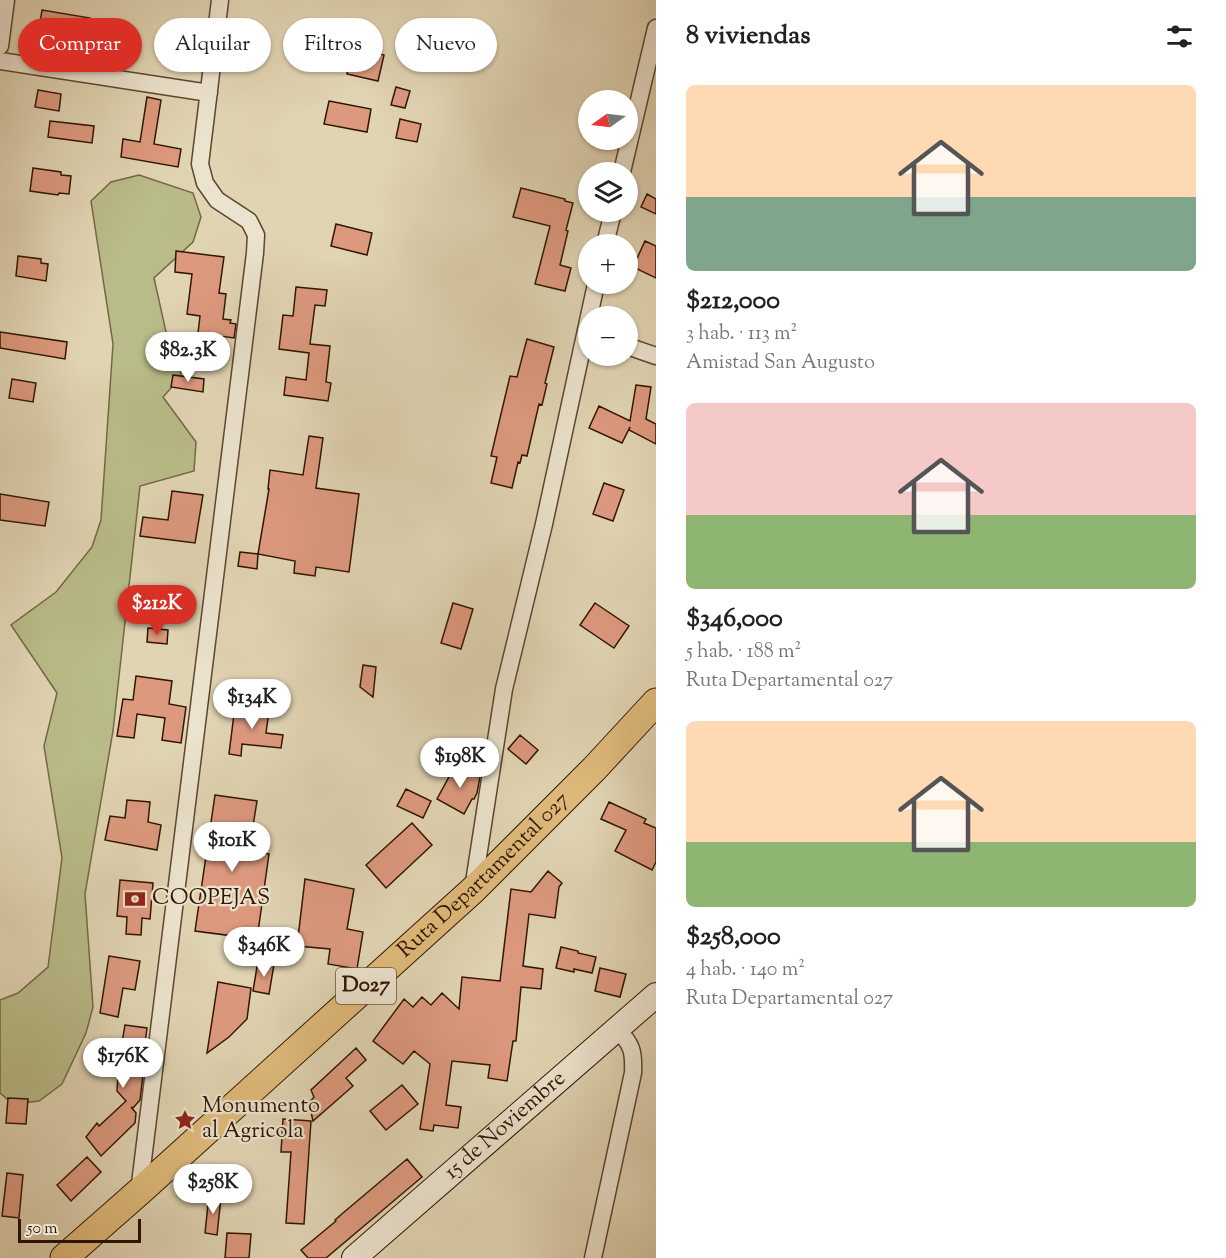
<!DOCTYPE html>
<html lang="es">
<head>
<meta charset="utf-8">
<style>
	body { margin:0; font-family:"Sorts Mill Goudy",serif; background:#f2f2f2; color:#222; height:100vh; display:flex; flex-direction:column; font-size:22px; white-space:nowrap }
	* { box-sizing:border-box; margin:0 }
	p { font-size:20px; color:#767676 }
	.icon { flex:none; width:33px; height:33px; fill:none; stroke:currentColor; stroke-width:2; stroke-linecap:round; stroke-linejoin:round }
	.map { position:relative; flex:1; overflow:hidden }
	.sheet { display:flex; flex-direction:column; background:#fff; width:570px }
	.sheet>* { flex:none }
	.hud { position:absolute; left:18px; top:18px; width:548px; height:54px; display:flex; gap:12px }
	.needle { width:39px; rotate:256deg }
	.buttons { position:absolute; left:578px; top:90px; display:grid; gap:12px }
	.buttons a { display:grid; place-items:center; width:60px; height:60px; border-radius:50%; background:#fff; box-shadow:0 2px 4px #0004; font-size:30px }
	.scale { position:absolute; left:18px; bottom:15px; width:123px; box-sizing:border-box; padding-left:6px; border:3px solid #301601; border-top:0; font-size:16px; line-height:21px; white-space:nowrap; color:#301601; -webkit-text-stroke:4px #ece3ce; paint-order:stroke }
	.price { position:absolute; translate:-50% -51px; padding:0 14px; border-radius:21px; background:#fff; color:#222; font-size:20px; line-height:39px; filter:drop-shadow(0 2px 3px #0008) }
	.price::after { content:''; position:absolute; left:50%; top:36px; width:18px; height:14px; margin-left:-9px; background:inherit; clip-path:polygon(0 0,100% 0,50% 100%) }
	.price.selected { background:#d93025; color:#fff }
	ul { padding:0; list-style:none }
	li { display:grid; align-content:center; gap:12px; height:318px; padding:0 30px }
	li span { display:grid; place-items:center; height:186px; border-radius:9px; color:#555 }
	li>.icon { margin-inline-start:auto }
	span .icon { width:108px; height:108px; fill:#fffc; stroke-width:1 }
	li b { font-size:26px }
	h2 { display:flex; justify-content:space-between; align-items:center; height:72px; padding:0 30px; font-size:26px }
	.tag { padding:0 21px; border-radius:27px; background:#fff; box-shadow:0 2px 4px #0004; font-size:21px; line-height:54px }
	.tag.selected { background:#d93025; color:#fff }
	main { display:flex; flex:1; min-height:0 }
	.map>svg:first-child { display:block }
</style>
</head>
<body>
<main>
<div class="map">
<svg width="656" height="1258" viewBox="0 0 656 1258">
	<rect width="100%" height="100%" fill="#e1d4b3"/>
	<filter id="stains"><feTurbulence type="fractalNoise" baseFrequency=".00333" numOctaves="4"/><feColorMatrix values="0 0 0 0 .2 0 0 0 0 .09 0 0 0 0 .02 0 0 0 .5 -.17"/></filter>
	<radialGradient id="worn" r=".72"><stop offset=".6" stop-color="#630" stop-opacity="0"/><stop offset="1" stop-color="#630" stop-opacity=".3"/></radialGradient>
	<path fill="#b9bb88" stroke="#746844" stroke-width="1.5" d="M 139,175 L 193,193 L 201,217 L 193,242 L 154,278 L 166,332 L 184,351 L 180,378 L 163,397 L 196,442 L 194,471 L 140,486 L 113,731 L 85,894 L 93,1007 L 86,1033 L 62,1084 L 39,1101 L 13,1104 L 0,1093 L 0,1000 L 18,993 L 48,967 L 62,858 L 44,746 L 57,693 L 11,625 L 56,592 L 92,547 L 101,520 L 113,344 L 91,201 L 111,182 Z"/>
	<path fill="#dd997e" stroke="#301601" stroke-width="1.5" d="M 42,10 L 90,18 L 87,37 L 39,29 Z
		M 170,22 L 184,23 L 182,39 L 197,41 L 195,62 L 165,59 Z
		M 353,48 L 384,55 L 378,81 L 347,74 Z
		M 396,87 L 410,91 L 405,108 L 391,105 Z
		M 38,90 L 61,94 L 59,111 L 35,107 Z
		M 147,97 L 161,100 L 154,144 L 181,149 L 178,167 L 121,157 L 123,139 L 140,142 Z
		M 329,101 L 371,109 L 367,132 L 324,124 Z
		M 400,119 L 421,124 L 417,142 L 396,138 Z
		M 50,121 L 94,126 L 92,143 L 48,137 Z
		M 33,168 L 61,172 L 61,175 L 71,176 L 69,194 L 59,193 L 58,195 L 30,191 Z
		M 521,188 L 565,199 L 565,201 L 573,203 L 566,230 L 568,231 L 560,265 L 571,268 L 565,291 L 535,284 L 550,226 L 513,217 Z
		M 647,194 L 656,199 L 656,214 L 641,207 Z
		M 336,224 L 372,233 L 367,255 L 331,246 Z
		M 645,241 L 656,246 L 656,278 L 633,267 Z
		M 176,251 L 224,257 L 219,293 L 226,294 L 223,319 L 231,320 L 230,323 L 236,324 L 234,338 L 198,333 L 200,316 L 187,314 L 192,274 L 175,272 Z
		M 18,256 L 41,259 L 41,263 L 48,264 L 46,281 L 16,276 Z
		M 296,287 L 327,290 L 325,306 L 315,305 L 310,344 L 330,346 L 326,382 L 331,383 L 328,401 L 284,395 L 286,377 L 306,380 L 309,353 L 279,349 L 283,315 L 293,316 Z
		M 0,332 L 67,342 L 65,359 L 0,348 Z
		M 527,339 L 554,347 L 545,383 L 547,384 L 542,405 L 539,404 L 527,456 L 522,455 L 520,463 L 518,462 L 512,488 L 491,483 L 497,457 L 491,456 L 510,376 L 517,377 Z
		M 173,375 L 204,379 L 203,392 L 171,387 Z
		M 12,379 L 36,383 L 33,402 L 9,398 Z
		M 636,385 L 651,387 L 646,419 L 656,424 L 656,444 L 629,430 L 630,427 L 622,443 L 589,428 L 599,406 L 630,421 Z
		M 309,436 L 323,438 L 316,488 L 359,494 L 349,572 L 316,567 L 315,576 L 294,573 L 295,561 L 258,554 L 269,489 L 268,489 L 270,470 L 303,475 Z
		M 604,483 L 624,490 L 613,521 L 593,514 Z
		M 172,491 L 203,495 L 195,543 L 140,536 L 143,517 L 168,520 Z
		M 0,494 L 49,502 L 45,526 L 0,520 Z
		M 240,552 L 258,554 L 257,569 L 238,566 Z
		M 453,603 L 473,609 L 461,649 L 441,643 Z
		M 595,603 L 629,626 L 614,648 L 580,625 Z
		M 148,628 L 168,630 L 167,644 L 147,642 Z
		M 363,665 L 376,667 L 373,697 L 360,687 Z
		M 136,676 L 172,681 L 169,704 L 186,707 L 181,743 L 162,740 L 165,718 L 137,714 L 134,738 L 117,736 L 123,699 L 133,700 Z
		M 235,706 L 269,711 L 266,733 L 283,735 L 281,748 L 242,744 L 241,756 L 229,754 Z
		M 520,735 L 538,750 L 526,764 L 508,749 Z
		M 456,764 L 480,777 L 477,793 L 474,799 L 472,799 L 464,814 L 437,799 Z
		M 406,789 L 431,801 L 423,818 L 397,806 Z
		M 215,795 L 257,801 L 249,851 L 269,854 L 257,939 L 195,931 Z
		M 127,800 L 150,802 L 148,822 L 161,825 L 157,850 L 105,840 L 110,816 L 125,818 Z
		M 609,802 L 646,819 L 644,823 L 656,828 L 656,862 L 652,870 L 615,851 L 626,830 L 601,819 Z
		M 412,823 L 432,845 L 386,888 L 366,865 Z
		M 548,871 L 562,883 L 559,887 L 555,918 L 529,914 L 523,966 L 543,969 L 541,989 L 521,987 L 516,1041 L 513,1041 L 507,1081 L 488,1078 L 490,1065 L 452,1061 L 446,1105 L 461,1107 L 458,1128 L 434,1125 L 433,1131 L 420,1129 L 430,1064 L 414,1051 L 403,1064 L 373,1041 L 404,999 L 413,1007 L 422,997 L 431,1005 L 442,993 L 459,1009 L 462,977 L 500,981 L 511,889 L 531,892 Z
		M 305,879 L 354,889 L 347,929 L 363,932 L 357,969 L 328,964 L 330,949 L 297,946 Z
		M 120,880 L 153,883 L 150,919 L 142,918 L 141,935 L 126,934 L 127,917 L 117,916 Z
		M 561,947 L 578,951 L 578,953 L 596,957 L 592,973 L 574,969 L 574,972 L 556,968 Z
		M 109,956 L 140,961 L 135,990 L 123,988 L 118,1017 L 100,1013 Z
		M 258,961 L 274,964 L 269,994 L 253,991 Z
		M 600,968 L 626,974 L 620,997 L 595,991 Z
		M 218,982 L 251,988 L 247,1019 L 229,1037 L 207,1053 Z
		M 125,1025 L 147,1028 L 144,1051 L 145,1057 L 140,1100 L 133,1108 L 131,1107 L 136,1113 L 135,1123 L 101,1156 L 86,1137 L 97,1123 L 99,1126 L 126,1101 L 117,1091 L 118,1074 L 110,1073 L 111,1054 L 120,1054 Z
		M 356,1048 L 366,1060 L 346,1078 L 353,1086 L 313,1121 L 309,1103 L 314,1097 L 311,1090 Z
		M 402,1085 L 418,1104 L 386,1130 L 370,1111 Z
		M 8,1098 L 28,1099 L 26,1124 L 6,1123 Z
		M 283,1119 L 311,1121 L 304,1224 L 286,1223 L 291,1152 L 281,1152 Z
		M 87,1157 L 101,1172 L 71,1201 L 57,1185 Z
		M 407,1159 L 422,1177 L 326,1258 L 308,1258 L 301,1250 L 336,1221 L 335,1220 L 343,1213 Z
		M 7,1173 L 23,1175 L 19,1218 L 2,1216 Z
		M 209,1195 L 221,1197 L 217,1235 L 205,1233 Z
		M 227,1233 L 251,1234 L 249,1258 L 225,1258 Z"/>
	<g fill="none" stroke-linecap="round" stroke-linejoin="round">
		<defs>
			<path id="street" d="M 0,46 L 6,0
				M 0,61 L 209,93
				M 622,172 L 656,28
				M 605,244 L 613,212
				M 627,346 L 656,356
				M 473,889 L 504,689 L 544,524 L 596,284
				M 139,1192 L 255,253 L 256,235 L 249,221 L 217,200 L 205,183 L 200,164 L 220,0
				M 593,1258 L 633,1073 C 634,1051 632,1044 616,1028"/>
			<g id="secondary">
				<path id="s1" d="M 354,1258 L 656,995"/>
			</g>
			<g id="primary">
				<path id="s2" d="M 64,1258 L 139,1192 L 473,890 L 594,769 L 656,702"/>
			</g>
		</defs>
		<use href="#street" stroke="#5c462e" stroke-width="19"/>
		<use href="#secondary" stroke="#301601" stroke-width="26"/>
		<use href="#primary" stroke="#301601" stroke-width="29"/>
		<use href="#street" stroke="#ece3ce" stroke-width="16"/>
		<use href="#secondary" stroke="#ece3ce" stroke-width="24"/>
		<use href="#primary" stroke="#e0ba7a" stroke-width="27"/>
	</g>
	<defs>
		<symbol id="bank-bare" viewBox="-9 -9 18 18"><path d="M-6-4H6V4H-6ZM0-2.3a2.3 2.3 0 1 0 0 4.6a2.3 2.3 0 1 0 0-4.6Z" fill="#8f2418" stroke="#ece3ce" stroke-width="2.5" paint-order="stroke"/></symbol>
		<symbol id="sight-bare" viewBox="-9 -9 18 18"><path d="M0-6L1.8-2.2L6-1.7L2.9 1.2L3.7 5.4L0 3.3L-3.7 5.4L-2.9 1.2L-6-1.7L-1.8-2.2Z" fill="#8f2418" stroke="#ece3ce" stroke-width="2.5" paint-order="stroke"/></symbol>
	</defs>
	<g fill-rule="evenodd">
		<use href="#bank-bare" x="120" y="884" width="30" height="30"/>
		<use href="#sight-bare" x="170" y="1105" width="30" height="30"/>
	</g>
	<g text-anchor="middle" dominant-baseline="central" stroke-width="4.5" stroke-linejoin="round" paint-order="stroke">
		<rect fill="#ece3ce" stroke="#68543e" stroke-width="1.5" x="336" y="968" width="60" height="36" rx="4.5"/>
		<g font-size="21" font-weight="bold" fill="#301601">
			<text x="366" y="986">D027</text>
		</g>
		<g font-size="22" fill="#301601" stroke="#ece3ce">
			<text stroke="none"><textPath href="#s2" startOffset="568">Ruta Departamental 027</textPath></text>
			<text stroke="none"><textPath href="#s1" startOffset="201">15 de Noviembre</textPath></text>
		</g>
		<g font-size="22" fill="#301601" stroke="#ece3ce" text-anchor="start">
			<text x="152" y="899">COOPEJAS</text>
			<text x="202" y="1107">Monumento<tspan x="202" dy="25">al Agricola</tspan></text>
		</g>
	</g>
	<rect width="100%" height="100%" filter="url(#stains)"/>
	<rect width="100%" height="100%" fill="url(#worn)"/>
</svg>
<div class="buttons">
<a><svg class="needle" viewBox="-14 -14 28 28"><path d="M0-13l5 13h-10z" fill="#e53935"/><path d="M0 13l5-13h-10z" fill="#767676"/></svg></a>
<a><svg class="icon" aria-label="layers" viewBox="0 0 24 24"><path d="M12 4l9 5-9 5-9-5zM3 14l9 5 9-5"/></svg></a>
<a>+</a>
<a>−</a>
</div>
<div class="scale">50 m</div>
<b class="price" style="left:188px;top:383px">$82.3K</b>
<b class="price selected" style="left:157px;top:636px">$212K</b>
<b class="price" style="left:252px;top:730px">$134K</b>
<b class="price" style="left:460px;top:789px">$198K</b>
<b class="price" style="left:232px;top:873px">$101K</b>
<b class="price" style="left:264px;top:978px">$346K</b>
<b class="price" style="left:123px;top:1089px">$176K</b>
<b class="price" style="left:213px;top:1215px">$258K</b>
<div class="hud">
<a class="tag selected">Comprar</a>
<a class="tag">Alquilar</a>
<a class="tag">Filtros</a>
<a class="tag">Nuevo</a>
</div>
</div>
<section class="sheet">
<h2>8 viviendas<svg class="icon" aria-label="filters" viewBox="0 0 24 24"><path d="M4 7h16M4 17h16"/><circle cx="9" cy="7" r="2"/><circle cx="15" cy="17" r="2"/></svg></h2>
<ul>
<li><span style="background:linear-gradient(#ffd9b3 60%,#7fa58c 0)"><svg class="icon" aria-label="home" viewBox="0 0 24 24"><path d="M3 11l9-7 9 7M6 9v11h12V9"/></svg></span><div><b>$212,000</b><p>3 hab. · 113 m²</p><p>Amistad San Augusto</p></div></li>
<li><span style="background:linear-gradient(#f6c9c9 60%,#8fb573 0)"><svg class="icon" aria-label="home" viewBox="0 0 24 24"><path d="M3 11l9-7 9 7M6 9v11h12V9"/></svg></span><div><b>$346,000</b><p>5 hab. · 188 m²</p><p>Ruta Departamental 027</p></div></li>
<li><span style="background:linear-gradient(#ffd9b3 65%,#8fb573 0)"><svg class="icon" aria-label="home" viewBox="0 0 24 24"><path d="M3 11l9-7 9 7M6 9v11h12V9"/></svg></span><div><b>$258,000</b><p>4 hab. · 140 m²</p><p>Ruta Departamental 027</p></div></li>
</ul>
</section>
</main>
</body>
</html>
